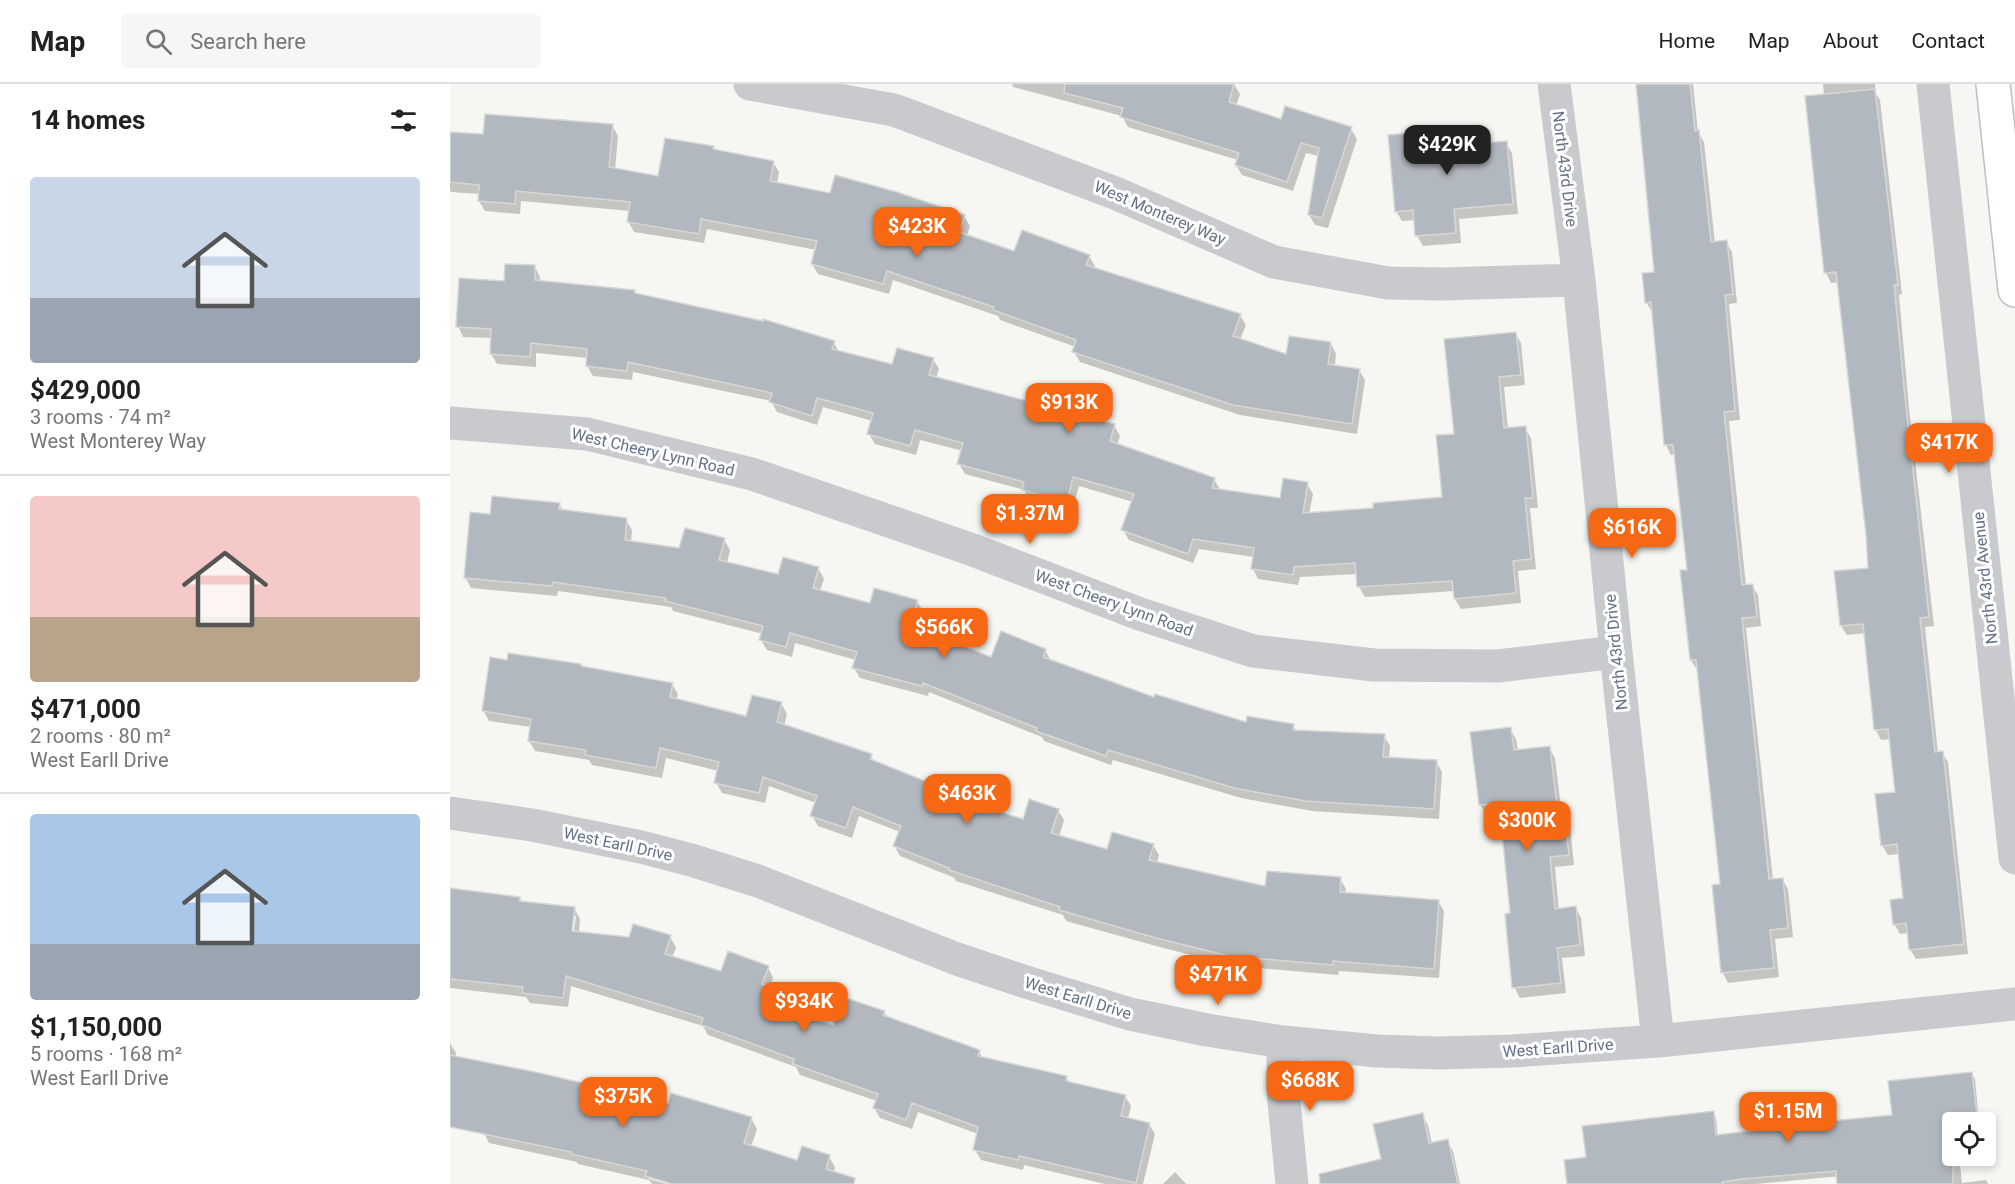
<!DOCTYPE html>
<html lang="en">
<head>
<meta charset="utf-8">
<style>
	body { margin:0; font-family:Roboto,sans-serif; background:#f6f6f6; color:#222; height:100vh; display:flex; flex-direction:column; font-size:22px; white-space:nowrap }
	* { box-sizing:border-box; margin:0 }
	p { font-size:20px; color:#767676 }
	.icon { flex:none; width:33px; height:33px; fill:none; stroke:currentColor; stroke-width:2; stroke-linecap:round; stroke-linejoin:round }
	.map { position:relative; flex:1; overflow:hidden }
	.side { display:flex; flex-direction:column; background:#fff; width:450px }
	.side>* { flex:none }
	.tools { position:absolute; left:1492px; top:1028px; display:grid; gap:12px }
	.tools a { display:grid; place-items:center; width:54px; height:54px; border-radius:6px; background:#fff; box-shadow:0 3px 9px #0003; font-size:30px }
	.price { position:absolute; translate:-50% -51px; padding:0 14px; border-radius:12px; background:#f66813; color:#fff; font-size:20px; line-height:39px; filter:drop-shadow(0 2px 3px #0008) }
	.price::after { content:''; position:absolute; left:50%; top:36px; width:18px; height:14px; margin-left:-9px; background:inherit; clip-path:polygon(0 0,100% 0,50% 100%) }
	.price.current { background:#222; color:#fff }
	ul { padding:0; list-style:none }
	li { display:grid; align-content:center; gap:12px; height:318px; padding:0 30px }
	li+li { border-top:2px solid #e0e0e0 }
	li span { display:grid; place-items:center; height:186px; border-radius:6px; color:#555 }
	li>.icon { margin-inline-start:auto }
	span .icon { width:108px; height:108px; fill:#fffc; stroke-width:1 }
	li b { font-size:26px }
	h2 { display:flex; justify-content:space-between; align-items:center; height:72px; padding:0 30px; font-size:26px }
	header { display:flex; align-items:center; gap:36px; box-sizing:border-box; height:84px; padding:0 30px; background:#fff; border-bottom:2px solid #e0e0e0 }
	header strong { font-size:28px }
	nav { display:flex; gap:33px; margin-inline-start:auto; font-size:21px }
	.search { width:420px; height:54px; background:#f6f6f6; display:flex; align-items:center; gap:15px; box-sizing:border-box; padding:0 21px; border-radius:6px; color:#767676; font-size:22px }
	main { display:flex; flex:1; min-height:0 }
	.map>svg:first-child { display:block }
</style>
</head>
<body>
<header>
<strong>Map</strong>
<div class="search"><svg class="icon" aria-label="search" viewBox="0 0 24 24"><circle cx="10" cy="10" r="6"/><path d="M15 15l6 6"/></svg>Search here</div>
<nav><a>Home</a><a>Map</a><a>About</a><a>Contact</a></nav>
</header>
<main>
<section class="side">
<h2>14 homes<svg class="icon" aria-label="filters" viewBox="0 0 24 24"><path d="M4 7h16M4 17h16"/><circle cx="9" cy="7" r="2"/><circle cx="15" cy="17" r="2"/></svg></h2>
<ul>
<li><span style="background:linear-gradient(#c9d6e8 65%,#9aa5b1 0)"><svg class="icon" aria-label="home" viewBox="0 0 24 24"><path d="M3 11l9-7 9 7M6 9v11h12V9"/></svg></span><div><b>$429,000</b><p>3 rooms · 74 m²</p><p>West Monterey Way</p></div></li>
<li><span style="background:linear-gradient(#f6c9c9 65%,#b9a48a 0)"><svg class="icon" aria-label="home" viewBox="0 0 24 24"><path d="M3 11l9-7 9 7M6 9v11h12V9"/></svg></span><div><b>$471,000</b><p>2 rooms · 80 m²</p><p>West Earll Drive</p></div></li>
<li><span style="background:linear-gradient(#a9c7e8 70%,#9aa5b1 0)"><svg class="icon" aria-label="home" viewBox="0 0 24 24"><path d="M3 11l9-7 9 7M6 9v11h12V9"/></svg></span><div><b>$1,150,000</b><p>5 rooms · 168 m²</p><p>West Earll Drive</p></div></li>
</ul>
</section>
<div class="map">
<svg width="1565" height="1100" viewBox="0 0 1565 1100">
	<rect width="100%" height="100%" fill="#f6f7f2"/>
	<path fill="#0003" fill-rule="evenodd" d="M 562,0 L 784,0 L 790,10 L 786,22 L 832,37 L 901,45 L 907,55 L 878,144 L 865,141 L 859,131 L 869,72 L 856,69 L 843,107 L 792,91 L 786,81 L 788,76 L 678,43 L 672,32 L 563,3 Z
		M 1186,0 L 1243,0 L 1248,48 L 1254,58 L 1265,159 L 1276,158 L 1282,168 L 1287,219 L 1279,220 L 1290,336 L 1279,337 L 1296,502 L 1302,501 L 1308,511 L 1311,542 L 1296,544 L 1323,796 L 1332,795 L 1338,805 L 1343,853 L 1325,855 L 1329,893 L 1278,899 L 1273,889 L 1264,802 L 1271,802 L 1249,585 L 1247,586 L 1241,576 L 1238,487 L 1226,370 L 1221,371 L 1216,361 L 1204,228 L 1202,228 L 1196,218 L 1206,189 Z
		M 1373,0 L 1425,0 L 1426,10 L 1430,16 L 1452,210 L 1449,211 L 1459,324 L 1484,542 L 1475,543 L 1488,669 L 1492,669 L 1498,678 L 1518,870 L 1466,875 L 1460,865 L 1458,849 L 1450,850 L 1444,840 L 1455,816 L 1450,770 L 1438,771 L 1432,761 L 1447,709 L 1441,655 L 1431,656 L 1426,646 L 1416,549 L 1397,551 L 1391,542 L 1420,485 L 1389,198 L 1381,199 L 1376,189 L 1357,13 L 1374,12 Z
		M 162,41 L 168,52 L 165,86 L 210,94 L 263,64 L 264,67 L 323,78 L 329,88 L 327,100 L 514,132 L 520,142 L 517,152 L 565,169 L 639,172 L 645,182 L 644,185 L 790,231 L 796,241 L 790,256 L 837,272 L 881,260 L 886,270 L 885,282 L 909,286 L 915,296 L 907,350 L 790,331 L 630,278 L 624,268 L 626,263 L 550,236 L 548,232 L 443,196 L 439,210 L 368,190 L 362,180 L 366,166 L 257,145 L 254,159 L 184,148 L 178,137 L 180,127 L 71,117 L 70,130 L 35,127 L 29,117 L 30,110 L 1,108 L 0,105 L 0,49 L 34,52 Z
		M 1032,44 L 1038,54 L 1038,60 L 1056,59 L 1062,69 L 1068,130 L 1009,135 L 1011,159 L 973,162 L 967,152 L 966,136 L 952,137 L 946,127 Z
		M 85,183 L 90,193 L 90,198 L 184,207 L 186,211 L 384,259 L 389,268 L 443,282 L 483,275 L 489,285 L 486,294 L 664,341 L 670,352 L 667,361 L 764,395 L 771,407 L 831,416 L 857,400 L 863,410 L 859,430 L 924,426 L 994,414 L 1006,351 L 1065,249 L 1071,259 L 1075,301 L 1054,303 L 1058,345 L 1075,344 L 1081,354 L 1088,424 L 1080,424 L 1086,485 L 1068,487 L 1071,519 L 1011,525 L 1005,515 L 1005,507 L 915,513 L 909,503 L 908,490 L 850,493 L 848,501 L 808,495 L 803,485 L 804,473 L 749,465 L 743,479 L 679,456 L 673,446 L 683,418 L 629,402 L 622,428 L 580,416 L 574,406 L 515,390 L 509,380 L 513,367 L 470,356 L 466,371 L 425,360 L 419,350 L 422,337 L 373,323 L 367,341 L 327,328 L 321,317 L 183,288 L 182,296 L 143,292 L 137,282 L 138,274 L 86,269 L 86,283 L 47,280 L 41,270 L 42,254 L 13,253 L 8,242 L 55,199 Z
		M 109,420 L 113,427 L 176,436 L 182,446 L 181,459 L 231,465 L 274,455 L 280,466 L 277,479 L 329,492 L 368,484 L 374,495 L 370,507 L 421,521 L 467,517 L 473,527 L 469,541 L 487,546 L 493,556 L 541,575 L 595,566 L 601,577 L 705,615 L 797,640 L 843,642 L 847,647 L 934,652 L 940,662 L 939,675 L 986,677 L 992,688 L 989,735 L 862,727 L 791,714 L 663,676 L 661,681 L 594,657 L 592,653 L 479,608 L 478,612 L 410,594 L 404,584 L 406,576 L 345,559 L 342,573 L 317,566 L 311,556 L 313,550 L 223,527 L 221,523 L 108,507 L 107,512 L 21,504 L 15,493 L 42,432 Z
		M 132,584 L 222,600 L 228,610 L 226,616 L 297,634 L 331,619 L 337,630 L 334,642 L 421,671 L 424,678 L 512,713 L 515,718 L 574,737 L 608,726 L 614,736 L 609,753 L 658,767 L 703,761 L 709,771 L 707,779 L 817,804 L 890,795 L 896,805 L 895,810 L 988,817 L 994,827 L 989,894 L 889,887 L 888,891 L 786,882 L 713,864 L 616,837 L 613,831 L 506,797 L 505,794 L 450,772 L 444,761 L 450,748 L 409,732 L 402,754 L 368,742 L 362,732 L 366,719 L 319,702 L 315,719 L 272,709 L 266,698 L 269,687 L 216,674 L 212,694 L 142,681 L 139,676 L 85,667 L 79,657 L 81,643 L 39,637 L 33,626 Z
		M 1060,645 L 1066,655 L 1068,667 L 1099,663 L 1105,674 L 1112,732 L 1120,742 L 1124,781 L 1105,783 L 1109,826 L 1126,824 L 1131,834 L 1135,872 L 1112,874 L 1116,909 L 1070,914 L 1064,903 L 1062,831 L 1051,729 L 1036,731 L 1030,721 L 1022,650 Z
		M 0,812 L 70,814 L 72,818 L 124,824 L 130,835 L 129,849 L 180,855 L 220,853 L 226,863 L 222,874 L 271,889 L 318,883 L 323,894 L 319,905 L 337,911 L 343,922 L 341,928 L 383,943 L 434,928 L 438,934 L 529,968 L 533,974 L 616,993 L 620,999 L 675,1012 L 681,1022 L 678,1035 L 699,1040 L 705,1050 L 693,1100 L 655,1100 L 574,1081 L 573,1086 L 531,1076 L 525,1066 L 528,1050 L 468,1028 L 462,1045 L 430,1034 L 424,1024 L 427,1017 L 350,991 L 346,983 L 258,951 L 253,942 L 121,902 L 118,923 L 80,919 L 76,913 L 0,904 ZM 123,832 L 126,832 L 123,854 L 120,854 Z
		M 0,959 L 6,969 L 6,973 L 219,1021 L 301,1034 L 307,1045 L 301,1063 L 348,1078 L 379,1073 L 385,1083 L 383,1091 L 400,1100 L 227,1100 L 199,1091 L 199,1095 L 217,1100 L 202,1100 L 199,1096 L 128,1080 L 127,1078 L 39,1059 L 34,1049 L 0,1033 Z
		M 1522,990 L 1525,995 L 1529,1037 L 1503,1038 L 1503,1071 L 1509,1071 L 1512,1099 L 1536,1096 L 1538,1100 L 1457,1100 L 1455,1086 L 1306,1100 L 1119,1100 L 1137,1074 L 1263,1029 L 1266,1034 L 1268,1052 L 1318,1047 L 1356,1017 L 1359,1023 L 1361,1041 L 1444,1033 Z
		M 972,1031 L 978,1041 L 982,1060 L 997,1057 L 1003,1067 L 1010,1100 L 921,1100 L 933,1076 Z
		M 725,1088 L 736,1100 L 713,1100 Z"/>
	<path fill="#b2b8bf" stroke="#d7d8d5" stroke-width="1.5" d="M 615,0 L 784,0 L 779,18 L 831,35 L 835,22 L 902,43 L 872,134 L 858,131 L 869,64 L 851,59 L 837,98 L 785,81 L 789,69 L 670,33 L 673,24 L 614,9 Z
		M 1186,0 L 1240,0 L 1245,47 L 1249,46 L 1261,158 L 1277,156 L 1283,210 L 1275,211 L 1285,327 L 1274,328 L 1292,501 L 1303,500 L 1307,533 L 1292,534 L 1319,795 L 1333,794 L 1338,844 L 1320,846 L 1324,884 L 1271,889 L 1262,801 L 1270,800 L 1246,576 L 1240,576 L 1230,486 L 1237,486 L 1223,361 L 1214,361 L 1201,218 L 1195,219 L 1192,189 L 1204,188 Z
		M 1425,5 L 1448,201 L 1444,201 L 1455,313 L 1479,533 L 1470,534 L 1485,668 L 1493,667 L 1514,860 L 1459,866 L 1456,839 L 1443,841 L 1440,816 L 1453,814 L 1447,760 L 1431,762 L 1425,710 L 1445,708 L 1438,645 L 1424,646 L 1413,540 L 1390,542 L 1384,487 L 1418,484 L 1416,451 L 1386,188 L 1374,189 L 1355,12 Z
		M 35,30 L 163,40 L 159,83 L 208,92 L 215,54 L 264,62 L 263,65 L 324,77 L 320,97 L 380,109 L 385,91 L 447,108 L 515,131 L 509,148 L 564,167 L 572,146 L 640,171 L 636,181 L 791,230 L 783,252 L 836,270 L 839,252 L 881,258 L 878,280 L 910,285 L 902,340 L 783,321 L 622,268 L 626,256 L 543,226 L 544,223 L 437,187 L 433,200 L 361,180 L 367,157 L 251,135 L 249,150 L 177,138 L 180,118 L 66,107 L 65,120 L 28,117 L 29,101 L 0,98 L 0,48 L 33,50 Z
		M 1032,42 L 1034,59 L 1057,57 L 1063,120 L 1004,125 L 1006,149 L 965,152 L 963,126 L 945,128 L 938,51 Z
		M 55,180 L 85,181 L 85,196 L 185,206 L 185,209 L 313,237 L 313,235 L 385,257 L 382,265 L 442,280 L 447,264 L 484,274 L 479,291 L 665,340 L 660,357 L 765,394 L 762,404 L 830,414 L 833,394 L 858,398 L 853,429 L 923,424 L 923,419 L 992,413 L 986,351 L 1004,350 L 994,255 L 1066,248 L 1071,291 L 1049,293 L 1054,344 L 1076,342 L 1083,414 L 1075,414 L 1081,475 L 1063,477 L 1066,509 L 1004,515 L 1002,497 L 907,503 L 905,479 L 844,483 L 843,491 L 801,485 L 804,464 L 743,455 L 738,470 L 671,446 L 684,410 L 623,393 L 617,418 L 572,406 L 574,398 L 507,380 L 513,359 L 465,346 L 460,362 L 417,350 L 423,329 L 367,314 L 362,332 L 319,318 L 322,309 L 178,278 L 177,287 L 136,282 L 137,265 L 81,259 L 80,273 L 40,270 L 41,245 L 6,243 L 9,194 L 54,197 Z
		M 42,412 L 110,419 L 109,425 L 177,434 L 175,456 L 229,464 L 235,444 L 275,454 L 269,476 L 328,490 L 333,473 L 369,483 L 363,504 L 420,519 L 424,504 L 468,516 L 462,538 L 488,545 L 486,551 L 541,573 L 551,547 L 596,565 L 593,573 L 704,613 L 705,610 L 796,638 L 797,632 L 844,640 L 843,646 L 935,650 L 933,673 L 987,676 L 984,725 L 855,717 L 784,704 L 658,666 L 656,672 L 586,647 L 587,644 L 473,599 L 472,602 L 402,584 L 407,568 L 340,549 L 336,563 L 309,556 L 313,542 L 215,517 L 216,514 L 103,498 L 102,502 L 14,494 L 20,428 L 40,430 Z
		M 58,569 L 131,580 L 131,582 L 223,599 L 220,613 L 296,632 L 302,611 L 332,618 L 327,638 L 422,670 L 420,675 L 513,712 L 512,716 L 573,735 L 579,715 L 609,725 L 601,749 L 657,765 L 662,748 L 704,760 L 699,776 L 815,802 L 817,787 L 891,793 L 890,808 L 989,816 L 984,885 L 883,877 L 883,881 L 779,872 L 706,854 L 609,826 L 610,823 L 499,786 L 499,784 L 443,762 L 451,742 L 403,723 L 396,744 L 360,732 L 367,712 L 313,693 L 309,709 L 264,699 L 269,678 L 210,664 L 206,684 L 135,671 L 136,666 L 78,657 L 81,635 L 32,627 L 40,573 L 57,576 Z
		M 1061,643 L 1064,666 L 1100,662 L 1108,731 L 1114,730 L 1119,771 L 1100,773 L 1105,825 L 1126,822 L 1130,861 L 1107,864 L 1111,899 L 1062,904 L 1055,830 L 1060,829 L 1049,719 L 1029,721 L 1020,648 Z
		M 0,804 L 70,813 L 70,817 L 125,823 L 122,847 L 179,853 L 183,840 L 221,851 L 215,870 L 271,887 L 278,867 L 319,882 L 312,900 L 338,910 L 335,919 L 337,920 L 335,925 L 383,941 L 393,913 L 435,927 L 433,931 L 530,966 L 528,972 L 617,992 L 616,997 L 676,1011 L 671,1032 L 700,1039 L 686,1099 L 569,1072 L 568,1076 L 523,1066 L 528,1043 L 462,1019 L 456,1036 L 423,1024 L 428,1010 L 343,980 L 344,975 L 251,941 L 253,934 L 116,892 L 113,914 L 72,909 L 73,903 L 0,895 Z
		M 0,971 L 90,989 L 218,1019 L 221,1009 L 302,1033 L 294,1059 L 347,1076 L 352,1062 L 380,1071 L 376,1085 L 405,1094 L 404,1100 L 222,1100 L 195,1092 L 197,1087 L 121,1070 L 121,1068 L 0,1043 Z
		M 1522,988 L 1527,1031 L 1503,1035 L 1503,1100 L 1387,1100 L 1386,1087 L 1292,1095 L 1272,1098 L 1273,1100 L 1117,1100 L 1114,1076 L 1136,1073 L 1132,1042 L 1264,1027 L 1266,1051 L 1316,1045 L 1314,1020 L 1357,1016 L 1359,1039 L 1442,1031 L 1438,997 Z
		M 973,1029 L 979,1059 L 998,1055 L 1008,1100 L 870,1100 L 869,1090 L 931,1075 L 923,1040 Z"/>
	<g fill="none" stroke-linecap="round" stroke-linejoin="round">
		<defs>
			<path id="secondary" d="M 1543,0 L 1565,206"/>
		</defs>
		<use href="#secondary" stroke="#bcbfc5" stroke-width="36"/>
		<path stroke="#c8cace" stroke-width="33" d="M 300,0 L 444,26 L 665,109 L 824,178 L 938,199 L 993,200 L 1129,196
			M 1104,0 L 1129,196 L 1166,568 L 1208,957
			M 1483,0 L 1565,774
			M 0,339 L 137,350 L 302,390 L 523,466 L 690,530 L 803,567 L 924,581 L 1048,582 L 1166,568
			M 0,729 L 82,741 L 191,763 L 241,776 L 308,797 L 507,875 L 576,898 L 680,930 L 757,946 L 833,958 L 927,967 L 988,969 L 1063,967 L 1208,957 L 1565,920
			M 833,958 L 833,1008 L 842,1100"/>
		<use href="#secondary" stroke="#fff" stroke-width="33"/>
	</g>
	<g text-anchor="middle" dominant-baseline="central" stroke-width="6" stroke-linejoin="round" paint-order="stroke">
		<g font-size="16" fill="#627187" stroke="#fff">
			<text transform="translate(1115 85) rotate(83)">North 43rd Drive</text>
			<text transform="translate(710 129) rotate(23)">West Monterey Way</text>
			<text transform="translate(203 368) rotate(13)">West Cheery Lynn Road</text>
			<text transform="translate(1535 494) rotate(-96)">North 43rd Avenue</text>
			<text transform="translate(664 519) rotate(20)">West Cheery Lynn Road</text>
			<text transform="translate(1166 568) rotate(-96)">North 43rd Drive</text>
			<text transform="translate(168 760) rotate(12)">West Earll Drive</text>
			<text transform="translate(628 914) rotate(17)">West Earll Drive</text>
			<text transform="translate(1108 964) rotate(-4)">West Earll Drive</text>
		</g>
	</g>
</svg>
<div class="tools">
<a><svg class="icon" aria-label="locate" viewBox="0 0 24 24"><circle cx="12" cy="12" r="6"/><path d="M12 2v4M12 18v4M2 12h4M18 12h4"/></svg></a>
</div>
<b class="price current" style="left:997px;top:92px">$429K</b>
<b class="price" style="left:467px;top:174px">$423K</b>
<b class="price" style="left:619px;top:350px">$913K</b>
<b class="price" style="left:1499px;top:390px">$417K</b>
<b class="price" style="left:580px;top:461px">$1.37M</b>
<b class="price" style="left:1182px;top:475px">$616K</b>
<b class="price" style="left:494px;top:575px">$566K</b>
<b class="price" style="left:517px;top:741px">$463K</b>
<b class="price" style="left:1077px;top:768px">$300K</b>
<b class="price" style="left:768px;top:922px">$471K</b>
<b class="price" style="left:354px;top:949px">$934K</b>
<b class="price" style="left:860px;top:1028px">$668K</b>
<b class="price" style="left:173px;top:1044px">$375K</b>
<b class="price" style="left:1338px;top:1059px">$1.15M</b>
</div>
</main>
</body>
</html>
